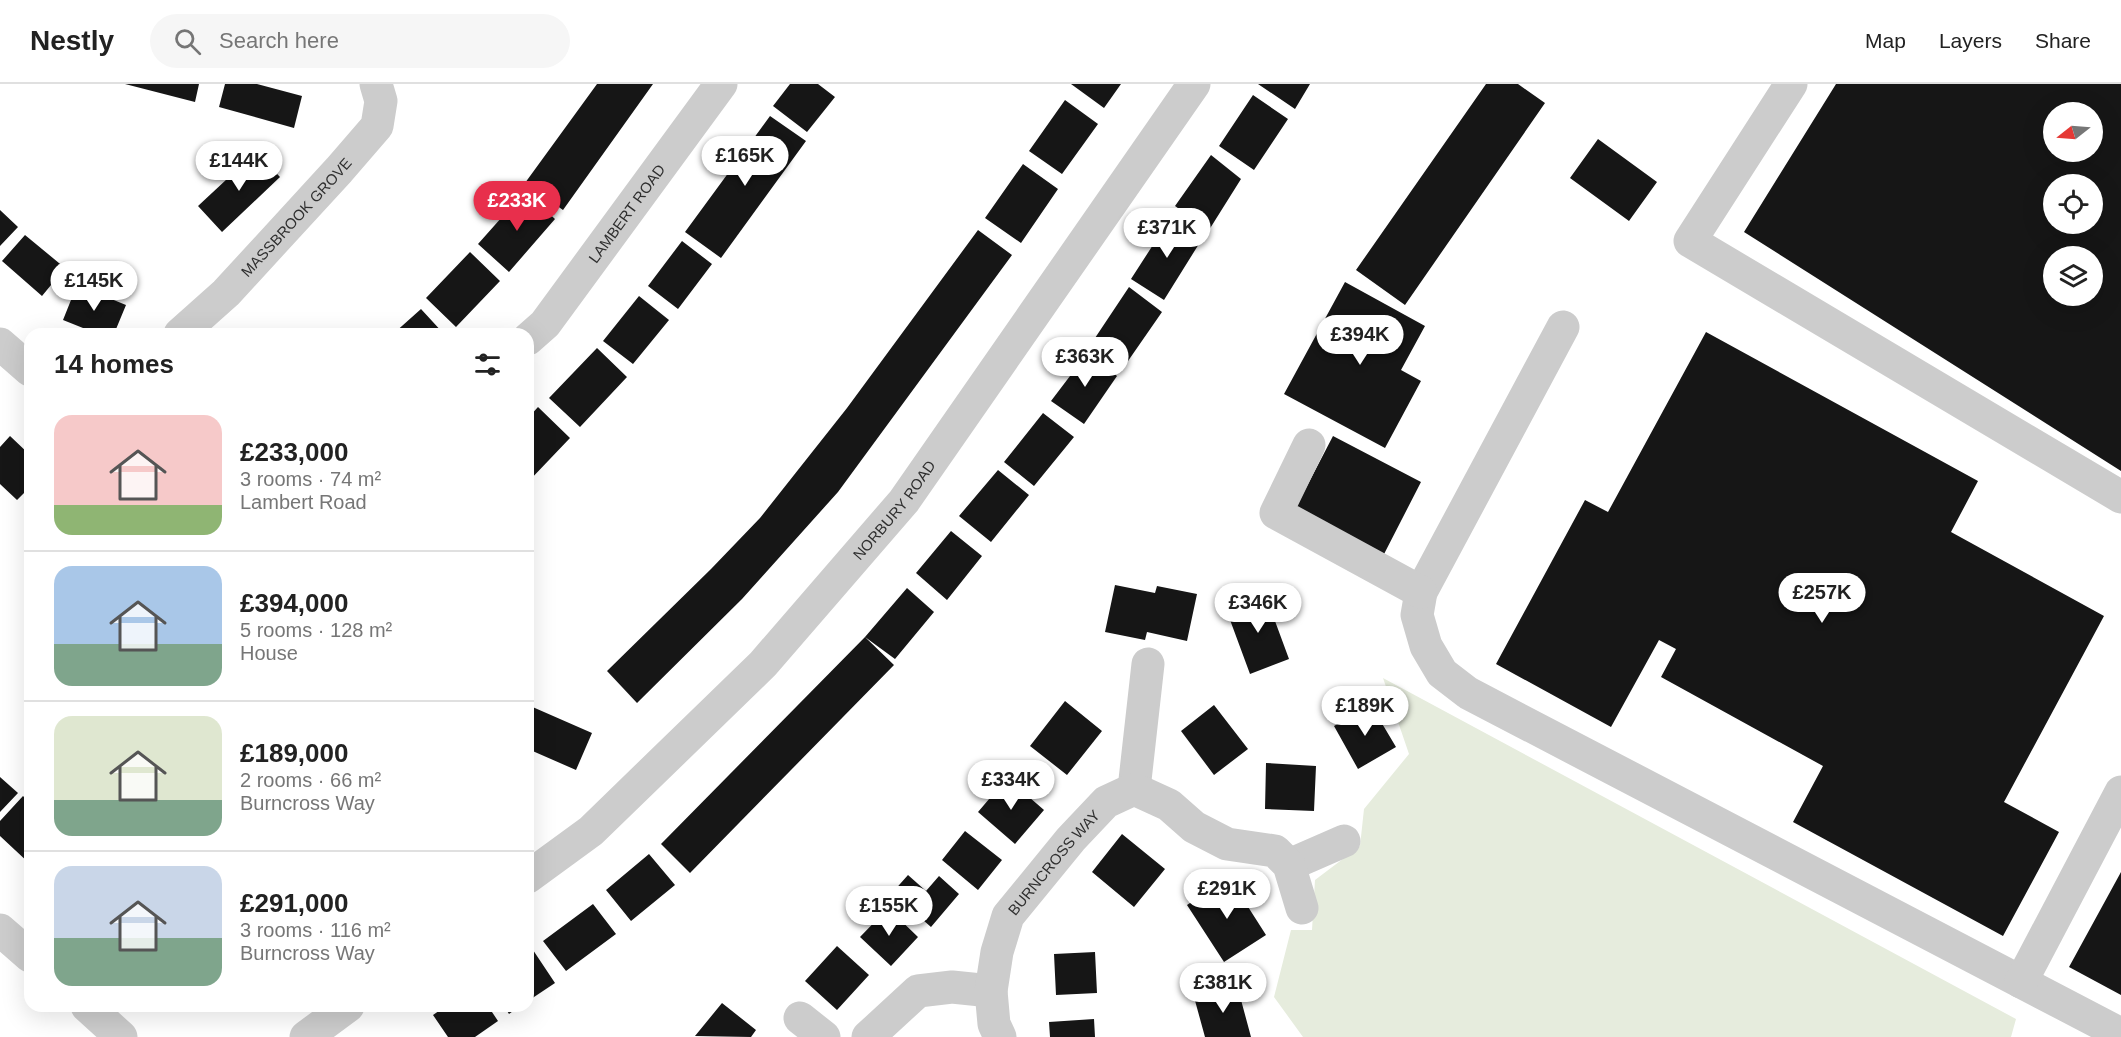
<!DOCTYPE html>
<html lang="en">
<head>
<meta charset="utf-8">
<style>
	body { margin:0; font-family:Helvetica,sans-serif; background:#f6f6f6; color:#222; height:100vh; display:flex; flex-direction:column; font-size:22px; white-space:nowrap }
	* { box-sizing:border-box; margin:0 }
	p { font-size:20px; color:#767676 }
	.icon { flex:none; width:33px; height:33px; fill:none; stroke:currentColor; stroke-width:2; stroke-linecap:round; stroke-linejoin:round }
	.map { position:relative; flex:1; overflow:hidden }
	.details { position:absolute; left:24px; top:244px; width:510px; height:684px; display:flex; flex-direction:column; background:#fff; border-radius:18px; box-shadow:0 6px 24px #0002 }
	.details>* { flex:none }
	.needle { width:39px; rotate:253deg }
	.fabs { position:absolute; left:2043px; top:18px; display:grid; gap:12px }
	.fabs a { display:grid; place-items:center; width:60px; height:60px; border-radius:50%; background:#fff; box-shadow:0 6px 24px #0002; font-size:30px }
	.price { position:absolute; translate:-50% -51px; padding:0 14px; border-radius:21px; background:#fff; color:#222; font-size:20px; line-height:39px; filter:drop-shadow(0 2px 3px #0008) }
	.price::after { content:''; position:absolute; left:50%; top:36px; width:18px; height:14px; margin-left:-9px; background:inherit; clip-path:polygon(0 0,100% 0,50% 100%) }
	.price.current { background:#e82f4c; color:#fff }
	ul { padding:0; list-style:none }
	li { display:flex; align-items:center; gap:18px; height:150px; padding:0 30px }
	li+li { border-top:2px solid #e0e0e0 }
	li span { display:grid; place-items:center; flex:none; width:168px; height:120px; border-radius:18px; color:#555 }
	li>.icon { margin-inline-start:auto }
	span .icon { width:72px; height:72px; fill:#fffc; stroke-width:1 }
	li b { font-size:26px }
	h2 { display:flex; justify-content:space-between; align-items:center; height:72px; padding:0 30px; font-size:26px }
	header { display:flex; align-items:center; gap:36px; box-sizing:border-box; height:84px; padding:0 30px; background:#fff; border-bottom:2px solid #e0e0e0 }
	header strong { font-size:28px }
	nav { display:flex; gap:33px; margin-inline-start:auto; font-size:21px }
	.search { width:420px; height:54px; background:#f6f6f6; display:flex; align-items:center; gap:15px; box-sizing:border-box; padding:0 21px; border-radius:33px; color:#767676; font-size:22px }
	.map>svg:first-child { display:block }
</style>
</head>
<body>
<header>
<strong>Nestly</strong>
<div class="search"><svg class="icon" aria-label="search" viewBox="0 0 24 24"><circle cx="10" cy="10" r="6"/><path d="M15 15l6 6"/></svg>Search here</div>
<nav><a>Map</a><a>Layers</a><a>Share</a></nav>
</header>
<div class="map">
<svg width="2121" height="953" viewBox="0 0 2121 953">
	<rect width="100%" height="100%" fill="#fff"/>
	<path fill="#e6ecdd" d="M 1383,594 L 2016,935 L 2011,953 L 1303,953 L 1274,913 L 1291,846 L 1312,846 L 1315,796 L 1360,762 L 1364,725 L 1409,670 Z"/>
	<path fill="#161616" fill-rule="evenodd" d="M 125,0 L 199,0 L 195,18 Z
		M 225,0 L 257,0 L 302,12 L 294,44 L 219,23 Z
		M 597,0 L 653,0 L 563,126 L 525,99 Z
		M 790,0 L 818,0 L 835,13 L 807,48 L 773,22 Z
		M 1071,0 L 1121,0 L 1104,24 Z
		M 1258,0 L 1310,0 L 1295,25 Z
		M 1486,0 L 1518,0 L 1545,19 L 1405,221 L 1356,186 Z
		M 1836,0 L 2121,0 L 2121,387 L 1744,148 ZM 2054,28 L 2092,28 L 2092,68 L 2054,68 ZM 2054,100 L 2092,100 L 2092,140 L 2054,140 ZM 2054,172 L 2092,172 L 2092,212 L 2054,212 Z
		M 1253,11 L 1288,35 L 1254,86 L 1219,62 Z
		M 1065,16 L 1098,40 L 1062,90 L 1029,67 Z
		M 770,32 L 806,57 L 721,174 L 685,148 Z
		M 1598,55 L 1657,98 L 1629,137 L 1570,94 Z
		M 256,68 L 280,93 L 222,148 L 198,122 Z
		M 1211,71 L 1241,95 L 1209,146 L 1175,122 Z
		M 1023,80 L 1058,105 L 1021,159 L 985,134 Z
		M 525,107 L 555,135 L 509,188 L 478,160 Z
		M 0,126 L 18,143 L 0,162 Z
		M 1171,133 L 1202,155 L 1164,216 L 1131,195 Z
		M 978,146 L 1012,171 L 838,408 L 742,515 L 637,619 L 607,587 L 711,485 L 760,434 L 847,324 Z
		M 25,151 L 65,184 L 42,212 L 2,177 Z
		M 682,157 L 712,180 L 678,225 L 648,202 Z
		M 470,168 L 500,197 L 456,243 L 426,214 Z
		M 1345,198 L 1425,242 L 1401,286 L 1421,297 L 1385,364 L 1284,310 Z
		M 77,201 L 126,221 L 114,250 L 98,250 L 63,236 Z
		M 1129,203 L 1162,228 L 1128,277 L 1095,254 Z
		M 639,212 L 669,236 L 633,280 L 603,257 Z
		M 421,225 L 444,250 L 393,250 Z
		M 1706,248 L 1978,397 L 1951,448 L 2104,532 L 2004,718 L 2059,748 L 2003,852 L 1793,738 L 1823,682 L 1661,593 L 1676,565 L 1659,556 L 1611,643 L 1496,580 L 1585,416 L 1608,428 Z
		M 597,264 L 627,293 L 580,343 L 549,314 Z
		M 1089,267 L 1117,292 L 1084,340 L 1051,317 Z
		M 538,323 L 570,354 L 528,398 L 528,334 Z
		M 1043,329 L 1074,353 L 1034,402 L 1004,378 Z
		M 10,352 L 30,371 L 30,403 L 17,416 L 0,400 L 0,363 Z
		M 1333,352 L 1421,398 L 1382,474 L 1294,427 Z
		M 998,386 L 1029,411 L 991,458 L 959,432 Z
		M 951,447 L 982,472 L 947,516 L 916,489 Z
		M 1115,501 L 1155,509 L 1157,502 L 1197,510 L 1187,557 L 1147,548 L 1145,556 L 1105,548 Z
		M 907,504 L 934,528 L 895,575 L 865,553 L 894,581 L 690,789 L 661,760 L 865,553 Z
		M 1265,510 L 1289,575 L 1250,590 L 1226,525 Z
		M 1065,617 L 1102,647 L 1067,691 L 1030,662 Z
		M 528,621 L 592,649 L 576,686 L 528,665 Z
		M 1214,621 L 1248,665 L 1214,691 L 1181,647 Z
		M 1371,621 L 1396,663 L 1358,685 L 1334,642 Z
		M 1266,679 L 1316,682 L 1314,727 L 1265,725 Z
		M 0,693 L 18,709 L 0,728 Z
		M 1007,694 L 1044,726 L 1015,760 L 978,728 Z
		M 23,712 L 30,719 L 30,780 L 0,752 L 0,737 Z
		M 965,747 L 1002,776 L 978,806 L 942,776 Z
		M 1122,750 L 1165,785 L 1134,823 L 1092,788 Z
		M 649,770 L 675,801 L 631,837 L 606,806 Z
		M 2121,788 L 2121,911 L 2069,883 Z
		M 908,791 L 926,807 L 939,792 L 959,810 L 931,843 L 892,809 Z
		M 1229,793 L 1266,851 L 1224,878 L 1187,821 Z
		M 593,820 L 616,850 L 566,887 L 543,857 Z
		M 888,824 L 918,853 L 891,882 L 860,853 Z
		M 837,862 L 869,891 L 837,926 L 805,897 Z
		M 531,863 L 555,899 L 528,917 L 528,864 Z
		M 1095,868 L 1097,909 L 1056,911 L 1054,870 Z
		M 1237,901 L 1251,953 L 1205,953 L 1194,913 Z
		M 722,919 L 756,946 L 751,953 L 695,952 Z
		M 446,922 L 488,922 L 498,937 L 475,953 L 448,953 L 433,931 Z
		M 504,922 L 520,922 L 509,930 Z
		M 1094,935 L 1095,953 L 1050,953 L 1049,938 Z"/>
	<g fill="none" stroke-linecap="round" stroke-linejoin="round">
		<g stroke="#ccc" stroke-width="33">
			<path d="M 1791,0 L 1690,157 L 2121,413"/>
			<path d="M 1563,243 L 1421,508 L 1417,531 L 1426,562 L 1442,589 L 1468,609 L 2121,950"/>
			<path id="s1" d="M 180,250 L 226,209 L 339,86 L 377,42 L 381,17 L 376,0"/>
			<path id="s2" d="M 528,255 L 545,240 L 721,0"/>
			<path d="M 0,260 L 30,286"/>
			<path d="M 1309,361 L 1276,429 L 1421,508"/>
			<path d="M 1134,705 L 1148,580"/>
			<path d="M 1289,781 L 1344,757"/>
			<path id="s3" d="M 528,793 L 591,747 L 763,580 L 904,417 L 1194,0"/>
			<path d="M 0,846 L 30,872"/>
			<path d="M 2021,898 L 2121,708"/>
			<path d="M 87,922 L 121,953"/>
			<path d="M 800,934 L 824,953"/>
			<path d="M 306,953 L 348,922"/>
			<path d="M 868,953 L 918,907 L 952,903 L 991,907"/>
			<path id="s4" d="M 1000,953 L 994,940 L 991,907 L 997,868 L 1008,832 L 1071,755 L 1106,718 L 1134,705 L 1169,721 L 1194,743 L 1227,760 L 1275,767 L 1289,781 L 1302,824"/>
		</g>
	</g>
	<g text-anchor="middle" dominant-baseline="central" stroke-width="6" stroke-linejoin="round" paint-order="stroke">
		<g font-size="15" fill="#2f2f2f" stroke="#fff">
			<text stroke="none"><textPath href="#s2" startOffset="160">LAMBERT ROAD</textPath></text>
			<text stroke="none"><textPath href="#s1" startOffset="165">MASSBROOK GROVE</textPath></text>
			<text stroke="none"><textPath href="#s3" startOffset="520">NORBURY ROAD</textPath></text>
			<text stroke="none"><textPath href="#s4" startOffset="195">BURNCROSS WAY</textPath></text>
		</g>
	</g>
</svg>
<div class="fabs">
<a><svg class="needle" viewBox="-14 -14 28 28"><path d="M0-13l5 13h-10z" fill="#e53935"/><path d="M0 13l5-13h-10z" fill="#767676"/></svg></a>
<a><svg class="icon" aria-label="locate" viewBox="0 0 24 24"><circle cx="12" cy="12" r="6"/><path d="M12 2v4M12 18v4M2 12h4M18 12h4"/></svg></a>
<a><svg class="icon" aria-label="layers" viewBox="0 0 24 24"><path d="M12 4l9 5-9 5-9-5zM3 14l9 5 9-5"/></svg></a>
</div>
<b class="price" style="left:745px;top:103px">£165K</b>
<b class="price" style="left:239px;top:108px">£144K</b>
<b class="price current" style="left:517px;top:148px">£233K</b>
<b class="price" style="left:1167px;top:175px">£371K</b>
<b class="price" style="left:94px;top:228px">£145K</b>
<b class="price" style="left:1360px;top:282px">£394K</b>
<b class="price" style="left:1085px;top:304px">£363K</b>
<b class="price" style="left:1822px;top:540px">£257K</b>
<b class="price" style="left:1258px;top:550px">£346K</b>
<b class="price" style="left:1365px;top:653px">£189K</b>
<b class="price" style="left:1011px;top:727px">£334K</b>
<b class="price" style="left:1227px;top:836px">£291K</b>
<b class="price" style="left:889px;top:853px">£155K</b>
<b class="price" style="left:1223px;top:930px">£381K</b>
<section class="details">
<h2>14 homes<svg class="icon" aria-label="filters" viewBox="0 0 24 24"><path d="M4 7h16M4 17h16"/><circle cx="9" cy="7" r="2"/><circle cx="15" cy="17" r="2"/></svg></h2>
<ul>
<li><span style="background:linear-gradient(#f6c9c9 75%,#8fb573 0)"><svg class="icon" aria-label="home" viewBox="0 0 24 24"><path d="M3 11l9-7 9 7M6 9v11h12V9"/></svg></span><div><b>£233,000</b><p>3 rooms · 74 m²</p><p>Lambert Road</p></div></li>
<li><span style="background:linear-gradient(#a9c7e8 65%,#7fa58c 0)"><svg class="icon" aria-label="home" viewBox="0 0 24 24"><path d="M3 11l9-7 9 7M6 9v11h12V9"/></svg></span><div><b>£394,000</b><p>5 rooms · 128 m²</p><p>House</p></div></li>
<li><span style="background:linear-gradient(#dfe7d0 70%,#7fa58c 0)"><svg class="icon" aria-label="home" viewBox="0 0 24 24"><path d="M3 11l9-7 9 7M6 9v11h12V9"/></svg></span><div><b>£189,000</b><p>2 rooms · 66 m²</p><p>Burncross Way</p></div></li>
<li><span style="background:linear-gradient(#c9d6e8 60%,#7fa58c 0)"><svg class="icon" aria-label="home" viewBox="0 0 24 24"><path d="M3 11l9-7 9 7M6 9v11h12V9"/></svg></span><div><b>£291,000</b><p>3 rooms · 116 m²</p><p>Burncross Way</p></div></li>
</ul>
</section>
</div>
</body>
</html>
